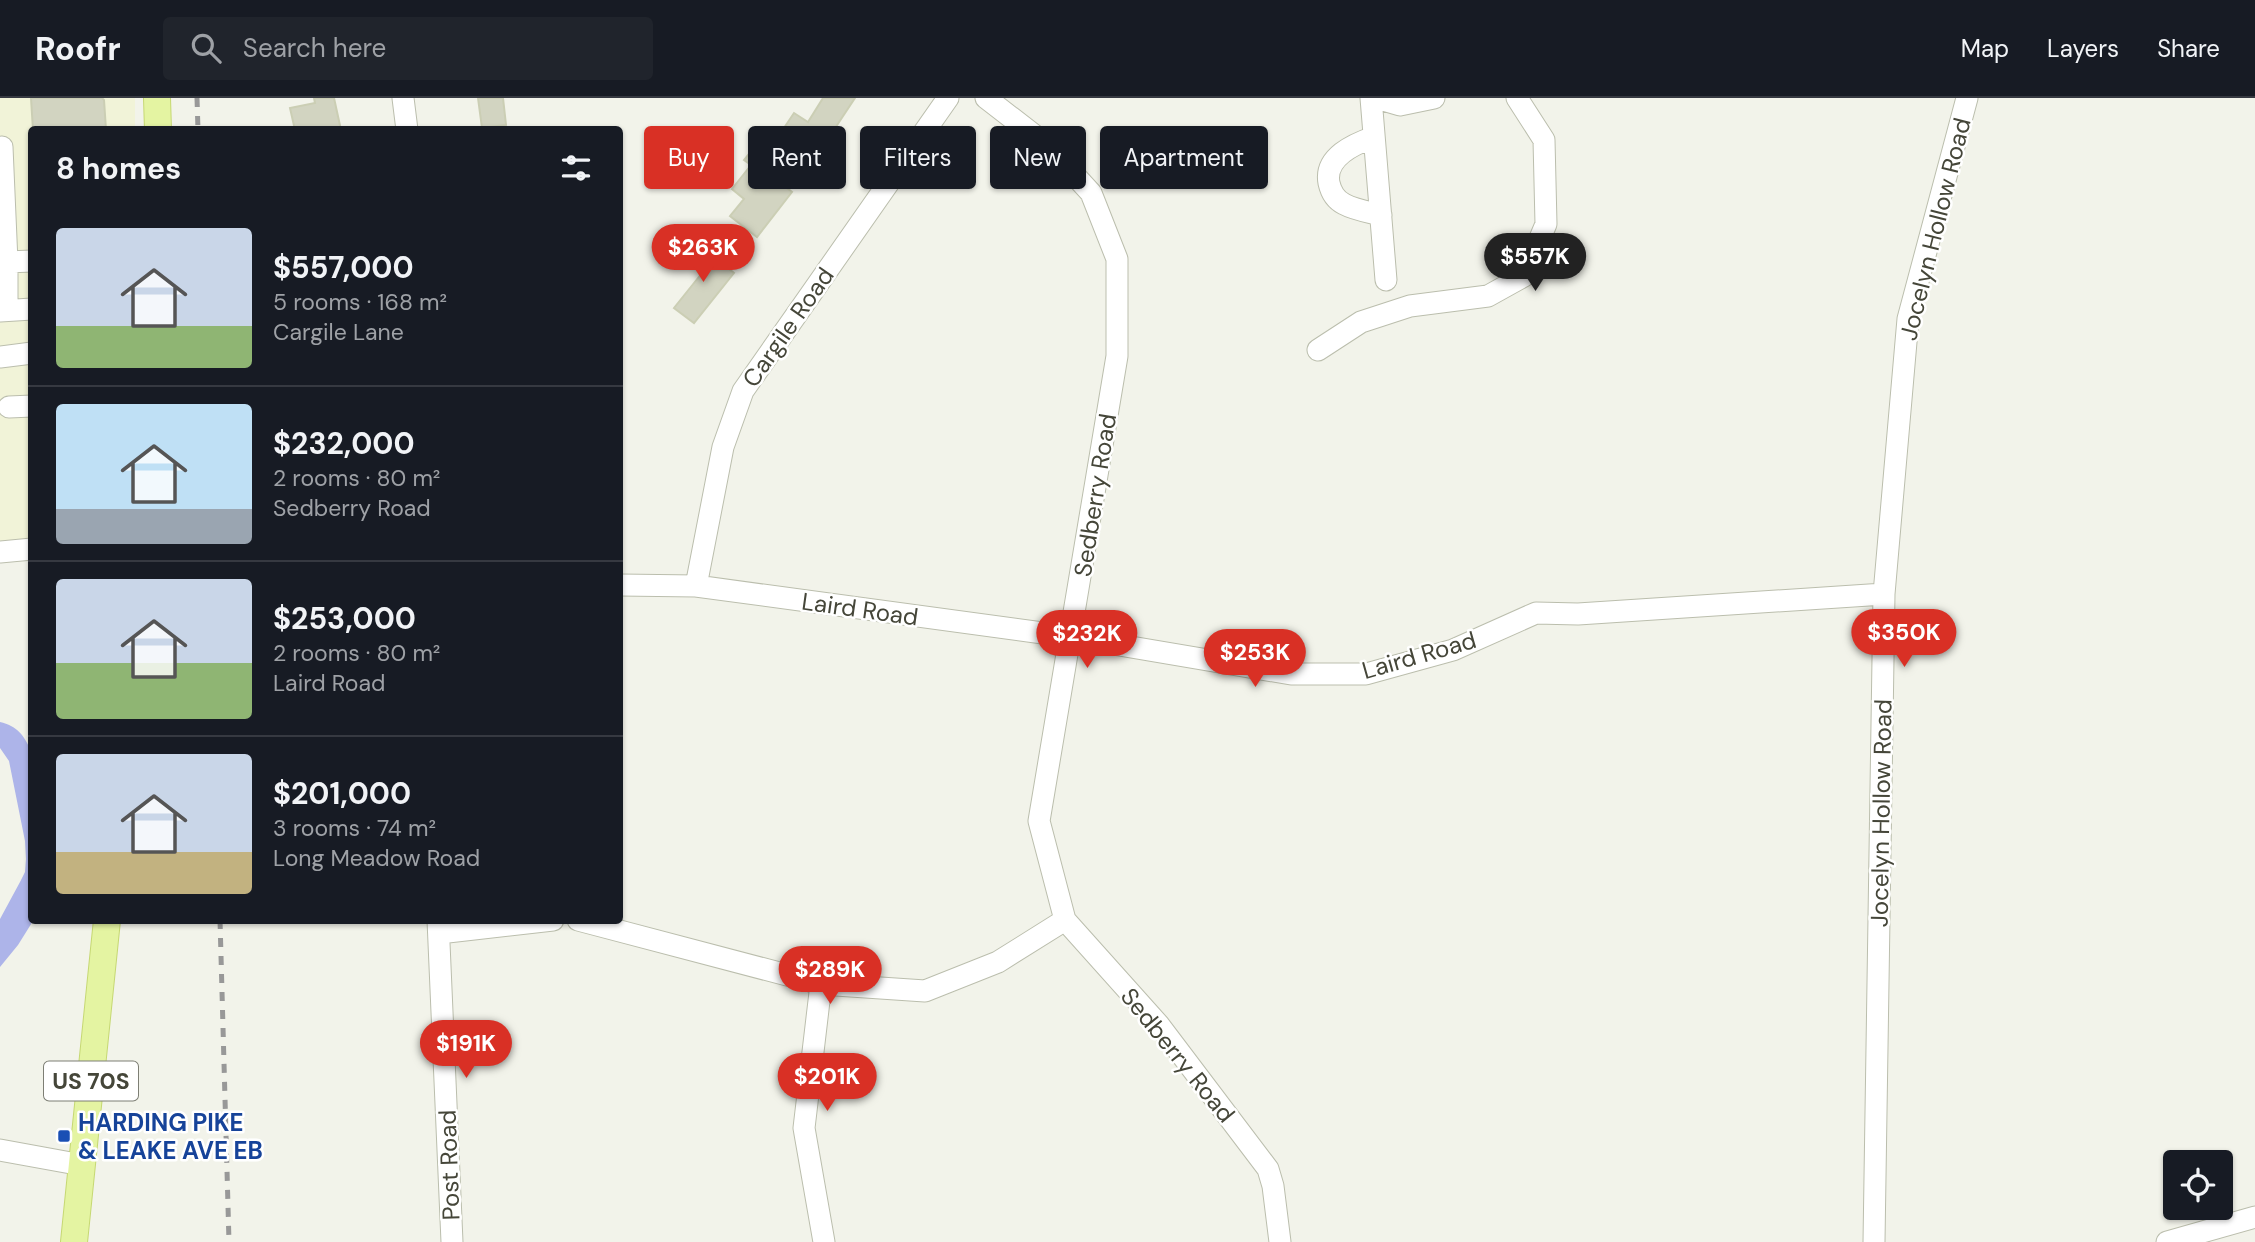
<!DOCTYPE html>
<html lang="en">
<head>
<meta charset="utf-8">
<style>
	body { margin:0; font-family:"DM Sans",sans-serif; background:#20242c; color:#f1f3f6; height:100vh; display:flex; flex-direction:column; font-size:26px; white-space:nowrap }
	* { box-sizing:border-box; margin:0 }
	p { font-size:23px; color:#9ea1a6 }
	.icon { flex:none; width:38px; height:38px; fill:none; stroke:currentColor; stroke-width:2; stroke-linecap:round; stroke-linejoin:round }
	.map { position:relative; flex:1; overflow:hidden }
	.drawer { position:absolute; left:28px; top:28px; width:595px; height:798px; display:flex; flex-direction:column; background:#171b24; border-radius:7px; box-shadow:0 2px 5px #0004 }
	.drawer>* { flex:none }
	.guide { position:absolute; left:644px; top:28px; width:665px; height:63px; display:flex; gap:14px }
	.controls { position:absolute; left:2163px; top:1052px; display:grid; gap:14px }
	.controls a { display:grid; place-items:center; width:70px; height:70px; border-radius:7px; background:#171b24; box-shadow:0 2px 5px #0004; font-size:35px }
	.price { position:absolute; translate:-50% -60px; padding:0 16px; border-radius:24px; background:#d93025; color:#fff; font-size:23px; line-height:46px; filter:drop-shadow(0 2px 4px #0008) }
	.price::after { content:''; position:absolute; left:50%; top:42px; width:21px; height:16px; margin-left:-10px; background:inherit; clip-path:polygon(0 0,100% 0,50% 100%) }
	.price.on { background:#222; color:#fff }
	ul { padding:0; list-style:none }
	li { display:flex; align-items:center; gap:21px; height:175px; padding:0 28px }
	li+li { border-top:2px solid #363941 }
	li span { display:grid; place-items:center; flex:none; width:196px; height:140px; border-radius:7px; color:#555 }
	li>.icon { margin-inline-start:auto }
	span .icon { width:84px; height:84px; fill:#fffc; stroke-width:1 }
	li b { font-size:30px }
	h2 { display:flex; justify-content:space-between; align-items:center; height:84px; padding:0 28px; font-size:30px }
	.pill { padding:0 24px; border-radius:7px; background:#171b24; box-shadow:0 2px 5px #0004; font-size:24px; line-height:63px }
	.pill.on { background:#d93025; color:#fff }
	header { display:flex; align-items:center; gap:42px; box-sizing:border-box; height:98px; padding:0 35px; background:#171b24; border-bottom:2px solid #363941 }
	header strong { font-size:33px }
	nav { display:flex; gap:38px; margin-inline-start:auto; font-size:24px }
	.search { width:490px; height:63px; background:#20242c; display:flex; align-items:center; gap:18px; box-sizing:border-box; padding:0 24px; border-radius:7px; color:#9ea1a6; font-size:26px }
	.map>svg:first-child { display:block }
</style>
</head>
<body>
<header>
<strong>Roofr</strong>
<div class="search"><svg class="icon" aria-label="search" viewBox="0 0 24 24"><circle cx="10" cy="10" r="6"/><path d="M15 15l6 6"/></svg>Search here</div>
<nav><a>Map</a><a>Layers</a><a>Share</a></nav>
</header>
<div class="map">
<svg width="2255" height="1144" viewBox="0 0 2255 1144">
	<rect width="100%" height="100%" fill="#f2f3ea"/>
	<path fill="#f1f3d8" d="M 0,0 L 135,0 L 135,31 L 32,32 L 31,442 L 0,444 Z"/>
	<path fill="#adb4e9" d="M 0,624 C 17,628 24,637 31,653 L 33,823 L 18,847 L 0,869 L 0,821 L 20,784 L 25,774 L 26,761 L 25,743 L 9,663 L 0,650 Z"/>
	<path fill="#d2d4c1" stroke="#cbceb4" stroke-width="2" d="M 31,0 L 102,0 L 104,2 L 106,32 L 33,32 Z
		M 314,0 L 334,0 L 341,32 L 295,32 L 290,10 L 315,5 Z
		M 478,0 L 503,0 L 506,27 L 482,30 Z
		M 823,0 L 855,0 L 818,56 L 782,33 L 794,15 L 808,24 Z
		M 757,46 L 775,61 L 765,73 L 792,94 L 757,139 L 730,118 L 744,101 L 732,91 L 751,67 L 744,62 Z
		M 699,147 L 734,175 L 694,225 L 674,210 L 702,175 L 687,163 Z"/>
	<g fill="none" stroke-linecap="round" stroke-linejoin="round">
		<defs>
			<path id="minor" d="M 403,0 L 407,32
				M 986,0 L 1047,47 L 1091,95 L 1117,161 L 1117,258 L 1039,723 L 1065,822 L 1159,927 L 1268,1071 L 1273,1088 L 1280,1144
				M 1371,0 L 1386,182
				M 1376,0 L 1400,7 L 1434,0
				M 1374,39 C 1354,46 1324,59 1329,85 C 1331,94 1336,102 1344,106 C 1355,112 1369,114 1381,117
				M 2,49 L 7,164 L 32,163
				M 7,164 L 7,212
				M 0,213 L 32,211
				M 1318,252 L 1361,224 L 1410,208 L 1488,198 L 1524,178 L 1546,126 L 1544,42 L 1517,0
				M 0,259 L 32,255
				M 9,309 L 32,308
				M 0,454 L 32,451
				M 620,487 L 696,488 L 1072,539 L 1291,576 L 1366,576 L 1453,552 L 1536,515 L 1578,516 L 1884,496
				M 696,488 L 723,349 L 743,293 L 948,0
				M 438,822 L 452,1144
				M 578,822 L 821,886 L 925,893 L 998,864 L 1065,822
				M 439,835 L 553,822
				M 821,886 L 804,1030 L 824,1144
				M 0,1052 L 82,1067
				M 1874,1144 L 1884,496 L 1908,221 L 1967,0
				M 2167,1144 L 2255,1119"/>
			<path id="major" d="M 157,0 L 158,32
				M 74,1144 L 107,822"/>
		</defs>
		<use href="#minor" stroke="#bbbead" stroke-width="23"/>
		<use href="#major" stroke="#c6d873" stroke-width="28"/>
		<use href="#minor" stroke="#fff" stroke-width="21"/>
		<use href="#major" stroke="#e4f4a2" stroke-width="26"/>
		<path stroke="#989898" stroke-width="5" stroke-dasharray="9 9" stroke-linecap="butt" d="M 197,0 L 198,32
			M 220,822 L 229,1144"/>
	</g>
	<rect fill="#1a4fb4" stroke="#fff" stroke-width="2.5" x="57" y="1031" width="14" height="14" rx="3.5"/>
	<g text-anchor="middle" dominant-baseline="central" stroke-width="5" stroke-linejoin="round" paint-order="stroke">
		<rect fill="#fff" stroke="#7d7e74" stroke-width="2" x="44" y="963.5" width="94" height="39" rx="5"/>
		<g font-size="23" font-weight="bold" fill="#454639">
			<text x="91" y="983">US 70S</text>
		</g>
		<g font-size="24" fill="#454639" stroke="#fff">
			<text transform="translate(1935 131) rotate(-76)">Jocelyn Hollow Road</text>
			<text transform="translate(788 229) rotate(-55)">Cargile Road</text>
			<text transform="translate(1095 397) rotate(-81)">Sedberry Road</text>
			<text transform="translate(860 511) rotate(8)">Laird Road</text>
			<text transform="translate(1419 557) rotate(-16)">Laird Road</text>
			<text transform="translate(1881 715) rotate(-89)">Jocelyn Hollow Road</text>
			<text transform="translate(1178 957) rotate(51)">Sedberry Road</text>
			<text transform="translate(449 1067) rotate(-92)">Post Road</text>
		</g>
		<g font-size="24" font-weight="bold" fill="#164399" stroke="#fff" text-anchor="start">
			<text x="78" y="1024">HARDING PIKE<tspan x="78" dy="28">&amp; LEAKE AVE EB</tspan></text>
		</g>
	</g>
</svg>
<div class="controls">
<a><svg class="icon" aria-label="locate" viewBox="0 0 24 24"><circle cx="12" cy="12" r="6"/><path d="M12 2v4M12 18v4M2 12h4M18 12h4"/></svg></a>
</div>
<b class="price" style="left:703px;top:186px">$263K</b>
<b class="price on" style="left:1535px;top:195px">$557K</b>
<b class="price" style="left:1904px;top:571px">$350K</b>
<b class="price" style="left:1087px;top:572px">$232K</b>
<b class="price" style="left:1255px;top:591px">$253K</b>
<b class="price" style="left:830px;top:908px">$289K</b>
<b class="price" style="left:466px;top:982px">$191K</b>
<b class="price" style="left:827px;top:1015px">$201K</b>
<div class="guide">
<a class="pill on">Buy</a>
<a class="pill">Rent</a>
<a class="pill">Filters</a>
<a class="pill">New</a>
<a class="pill">Apartment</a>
</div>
<section class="drawer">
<h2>8 homes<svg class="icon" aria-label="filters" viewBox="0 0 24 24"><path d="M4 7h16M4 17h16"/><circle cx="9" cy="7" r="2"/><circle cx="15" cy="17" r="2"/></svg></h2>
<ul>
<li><span style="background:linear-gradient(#c9d6e8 70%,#8fb573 0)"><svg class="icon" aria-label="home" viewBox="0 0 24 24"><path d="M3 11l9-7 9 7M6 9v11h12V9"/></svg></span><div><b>$557,000</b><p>5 rooms · 168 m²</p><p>Cargile Lane</p></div></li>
<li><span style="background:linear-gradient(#bfe0f5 75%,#9aa5b1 0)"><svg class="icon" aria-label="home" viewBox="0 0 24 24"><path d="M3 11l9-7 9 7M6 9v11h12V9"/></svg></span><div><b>$232,000</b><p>2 rooms · 80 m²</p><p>Sedberry Road</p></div></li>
<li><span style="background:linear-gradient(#c9d6e8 60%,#8fb573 0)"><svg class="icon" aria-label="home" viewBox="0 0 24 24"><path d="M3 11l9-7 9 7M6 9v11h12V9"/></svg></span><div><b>$253,000</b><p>2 rooms · 80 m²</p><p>Laird Road</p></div></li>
<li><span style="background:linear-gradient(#c9d6e8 70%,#c2b280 0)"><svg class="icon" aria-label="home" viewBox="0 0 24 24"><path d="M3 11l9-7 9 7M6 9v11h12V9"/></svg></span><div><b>$201,000</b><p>3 rooms · 74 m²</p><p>Long Meadow Road</p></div></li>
</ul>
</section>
</div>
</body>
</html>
